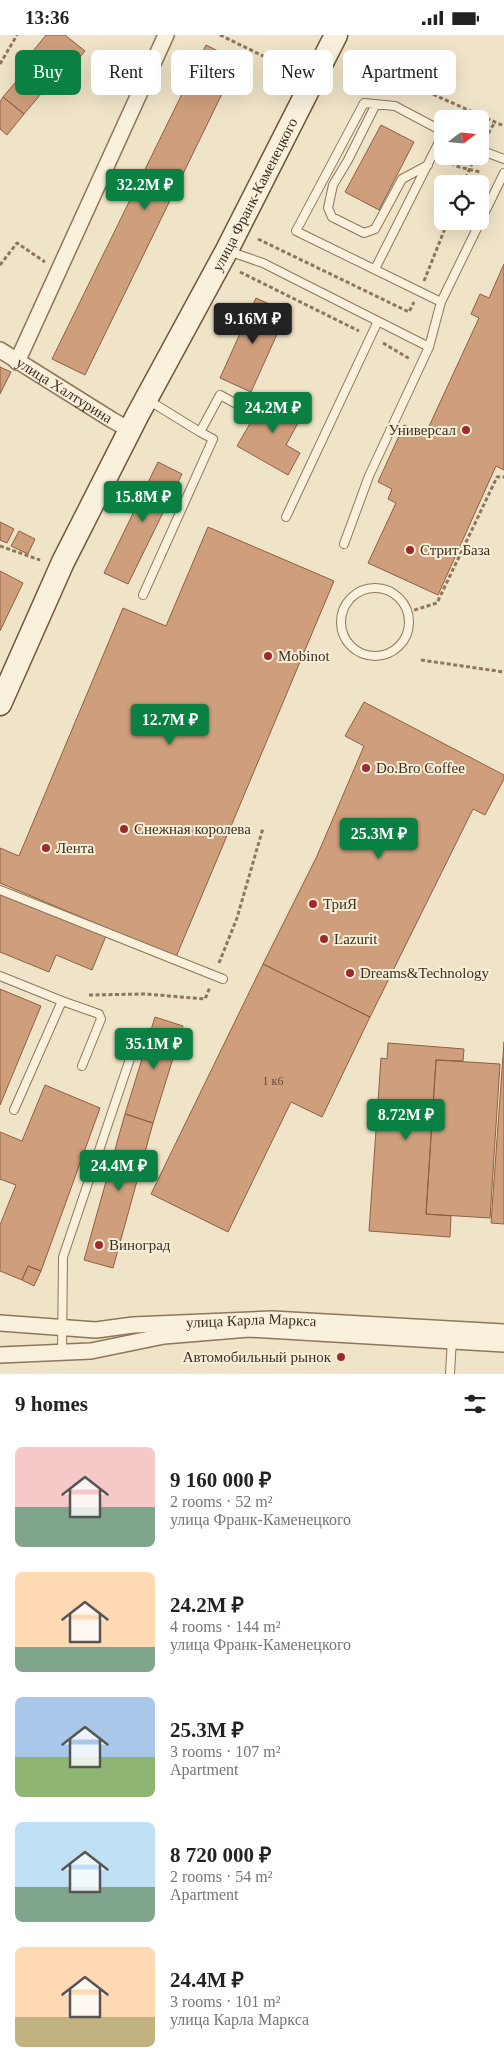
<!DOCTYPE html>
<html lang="en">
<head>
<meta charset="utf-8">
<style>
	body { margin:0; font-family:"Times New Roman",serif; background:#f6f6f6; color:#222; height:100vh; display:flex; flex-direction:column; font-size:19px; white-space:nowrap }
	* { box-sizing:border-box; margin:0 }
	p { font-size:16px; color:#767676 }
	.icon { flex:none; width:28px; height:28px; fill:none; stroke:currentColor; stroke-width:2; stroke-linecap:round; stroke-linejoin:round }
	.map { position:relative; height:1339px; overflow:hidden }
	.sheet { display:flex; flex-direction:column; background:#fff; flex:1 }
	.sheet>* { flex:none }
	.guide { position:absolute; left:15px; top:15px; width:475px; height:45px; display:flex; gap:10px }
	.needle { width:32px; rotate:74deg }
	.fabs { position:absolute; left:434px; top:75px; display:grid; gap:10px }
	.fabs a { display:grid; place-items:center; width:55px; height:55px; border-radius:8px; background:#fff; box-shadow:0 5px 20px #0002; font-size:25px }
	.price { position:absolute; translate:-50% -42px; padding:0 11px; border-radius:5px; background:#0b8043; color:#fff; font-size:16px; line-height:32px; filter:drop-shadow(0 1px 2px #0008) }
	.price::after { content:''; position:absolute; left:50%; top:30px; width:15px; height:11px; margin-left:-8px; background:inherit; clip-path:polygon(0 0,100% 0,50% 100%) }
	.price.selected { background:#222; color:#fff }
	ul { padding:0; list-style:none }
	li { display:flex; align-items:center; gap:15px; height:125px; padding:0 15px }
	li span { display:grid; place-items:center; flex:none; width:140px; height:100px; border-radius:8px; color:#555 }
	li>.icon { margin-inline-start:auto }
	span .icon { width:60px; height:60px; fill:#fffc; stroke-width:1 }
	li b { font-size:21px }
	h2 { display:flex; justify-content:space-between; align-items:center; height:60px; padding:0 15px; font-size:21px }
	.chip { padding:0 18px; border-radius:8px; background:#fff; box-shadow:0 5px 20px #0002; font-size:18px; line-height:45px }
	.chip.selected { background:#0b8043; color:#fff }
	.status { display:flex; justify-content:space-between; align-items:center; height:35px; padding:0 25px; background:#fff; direction:ltr }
	.status svg { height:14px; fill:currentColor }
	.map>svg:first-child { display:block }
</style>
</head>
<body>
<div class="status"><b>13:36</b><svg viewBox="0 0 49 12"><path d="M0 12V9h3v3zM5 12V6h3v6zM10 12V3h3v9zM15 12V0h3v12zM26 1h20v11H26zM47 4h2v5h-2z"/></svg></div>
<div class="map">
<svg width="504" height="1339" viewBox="0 0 504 1339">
	<rect width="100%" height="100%" fill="#f0e4c8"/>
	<path fill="#cf9f7d" stroke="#8d5f41" d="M 46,0 L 65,0 L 85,16 L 56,52 L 25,26 Z
		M 206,10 L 238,26 L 85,340 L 52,324 Z
		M 20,42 L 41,59 L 24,79 L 3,62 Z
		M 3,62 L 24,79 L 7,100 L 0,94 L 0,67 Z
		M 381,90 L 414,107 L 379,175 L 345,157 Z
		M 504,229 L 504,435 L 496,431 L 438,560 L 368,528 L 396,468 L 388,464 L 392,454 L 378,447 L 404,390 L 425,400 L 479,283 L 471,279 L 480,259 L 489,263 Z
		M 256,263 L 287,277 L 251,357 L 220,343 Z
		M 0,332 L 11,337 L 0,359 Z
		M 267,359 L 303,379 L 286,410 L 300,418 L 288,440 L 237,411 Z
		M 158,427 L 182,439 L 128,549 L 104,538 Z
		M 0,487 L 14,494 L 7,508 L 0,505 Z
		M 208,492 L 334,546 L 176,922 L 0,848 L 0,813 L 19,821 L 123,573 L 166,591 Z
		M 19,496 L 35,504 L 28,519 L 11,511 Z
		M 0,536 L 23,548 L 0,596 Z
		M 364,667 L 504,740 L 504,744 L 485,780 L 473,774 L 370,982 L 263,929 L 317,821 L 364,711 L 345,701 Z
		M 0,859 L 106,901 L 92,935 L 56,920 L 49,937 L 0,917 Z
		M 263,929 L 370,982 L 322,1082 L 291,1067 L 228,1197 L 151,1159 Z
		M 0,954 L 41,971 L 0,1070 Z
		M 155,982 L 183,991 L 153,1088 L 125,1079 Z
		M 504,1007 L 504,1189 L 491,1188 Z
		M 388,1008 L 464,1014 L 463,1026 L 436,1025 L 426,1179 L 451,1181 L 450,1202 L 369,1196 L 381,1023 L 387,1024 Z
		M 436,1025 L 500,1029 L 490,1183 L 426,1179 Z
		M 45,1050 L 100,1073 L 41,1236 L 28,1231 L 22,1245 L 0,1236 L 0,1190 L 16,1150 L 0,1144 L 0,1097 L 22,1106 Z
		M 125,1079 L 153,1088 L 113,1233 L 84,1225 Z
		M 28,1231 L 41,1236 L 34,1251 L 22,1245 Z"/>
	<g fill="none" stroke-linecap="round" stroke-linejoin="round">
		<defs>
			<path id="service" d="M 376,69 L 348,125 L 333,150 L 328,173 L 332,182 L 364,198 L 375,194 L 402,144 L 428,130
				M 480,115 L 504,124
				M 228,216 L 263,228 L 429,312
				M 375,234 L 442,101
				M 441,267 L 296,196 L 364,68 L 395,71 L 442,96
				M 148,365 L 200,397 L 220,360 L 244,373
				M 286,482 L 378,286
				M 344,509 L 369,441 L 429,312 L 441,267 L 504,138
				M341 587a34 34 0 1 1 68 0a34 34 0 1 1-68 0Z
				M 143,560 L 213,404 L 200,397
				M 0,855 L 223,944
				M 0,941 L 62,966 L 14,1075
				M 62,966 L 99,979 L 101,984 L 82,1031
				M 62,1317 L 63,1222 L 135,1009
				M 450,1339 L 452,1303"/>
			<g id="minor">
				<path id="s1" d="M 0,315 L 112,385 L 130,395"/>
				<path d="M 17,327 L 166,0"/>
				<path id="s2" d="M 0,1288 L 96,1295 L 133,1290 L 272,1284 L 504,1297"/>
				<path d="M 0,1320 L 91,1316 L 164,1301 L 249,1294 L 504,1309"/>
			</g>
			<g id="secondary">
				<path id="s3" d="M 0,669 L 63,527 L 137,381 L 227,215 L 336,0"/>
			</g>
		</defs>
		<use href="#service" stroke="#8d765c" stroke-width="10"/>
		<use href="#minor" stroke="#8d765c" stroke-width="18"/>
		<use href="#secondary" stroke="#6f573f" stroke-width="25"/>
		<path stroke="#8d765c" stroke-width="3" stroke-dasharray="4 2.5" stroke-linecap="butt" d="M 220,0 L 294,36
			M 356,25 L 504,91
			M 0,29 L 17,0
			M 485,104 L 495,87
			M 445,125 L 459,132 L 480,137
			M 463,149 L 473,126
			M 258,204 L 409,277 L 414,267
			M 0,230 L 17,208 L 45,227
			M 240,237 L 359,296
			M 424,246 L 448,186
			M 383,308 L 410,324
			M 0,511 L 40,525
			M 408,577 L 437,568 L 497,442 L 504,442
			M 421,625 L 504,637
			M 219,928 L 237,883 L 263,793
			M 89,960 L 145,959 L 205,964 L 210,952"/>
		<use href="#service" stroke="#faf1dc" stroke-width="8"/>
		<use href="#minor" stroke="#faf1dc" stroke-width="15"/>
		<use href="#secondary" stroke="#faf1dc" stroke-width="22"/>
	</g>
	<g fill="#9e2a2b" stroke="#f7eed8" stroke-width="2">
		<circle cx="466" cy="395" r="5"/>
		<circle cx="410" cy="515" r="5"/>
		<circle cx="268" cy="621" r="5"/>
		<circle cx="366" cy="733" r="5"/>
		<circle cx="124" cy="794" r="5"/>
		<circle cx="46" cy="813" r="5"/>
		<circle cx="313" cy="869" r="5"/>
		<circle cx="324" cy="904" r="5"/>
		<circle cx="350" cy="938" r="5"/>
		<circle cx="99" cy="1210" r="5"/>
		<circle cx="341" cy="1322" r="5"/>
	</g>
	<g text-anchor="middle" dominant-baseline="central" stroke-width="4" stroke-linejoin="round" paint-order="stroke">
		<g font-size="12" fill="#624a37">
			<text x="273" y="1046">1 к6</text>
		</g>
		<g font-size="15" fill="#3d2e20" stroke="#f7eed8">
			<text stroke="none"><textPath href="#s3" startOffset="570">улица Франк-Каменецкого</textPath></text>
			<text stroke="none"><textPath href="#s1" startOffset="76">улица Халтурина</textPath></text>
			<text stroke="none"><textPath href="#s2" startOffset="252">улица Карла Маркса</textPath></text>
		</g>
		<g font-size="15" fill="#3d2e20" stroke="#f7eed8" text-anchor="start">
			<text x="456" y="395" text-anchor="end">Универсал</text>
			<text x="420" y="515">Стрит База</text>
			<text x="278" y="621">Mobinot</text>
			<text x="376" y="733">Do.Bro Coffee</text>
			<text x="134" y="794">Снежная королева</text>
			<text x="56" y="813">Лента</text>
			<text x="323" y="869">ТриЯ</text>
			<text x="334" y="904">Lazurit</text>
			<text x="360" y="938">Dreams&amp;Technology</text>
			<text x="109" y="1210">Виноград</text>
			<text x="331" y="1322" text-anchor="end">Автомобильный рынок</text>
		</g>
	</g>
</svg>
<div class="fabs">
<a><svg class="needle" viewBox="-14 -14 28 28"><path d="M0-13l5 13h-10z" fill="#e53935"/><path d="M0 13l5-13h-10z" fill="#767676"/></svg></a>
<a><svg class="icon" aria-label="locate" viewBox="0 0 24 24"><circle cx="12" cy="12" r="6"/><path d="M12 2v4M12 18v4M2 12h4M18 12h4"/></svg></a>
</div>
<b class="price" style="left:145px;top:176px">32.2M ₽</b>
<b class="price selected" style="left:253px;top:310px">9.16M ₽</b>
<b class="price" style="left:273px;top:399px">24.2M ₽</b>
<b class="price" style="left:143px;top:488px">15.8M ₽</b>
<b class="price" style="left:170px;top:711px">12.7M ₽</b>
<b class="price" style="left:379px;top:825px">25.3M ₽</b>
<b class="price" style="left:154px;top:1035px">35.1M ₽</b>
<b class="price" style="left:406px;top:1106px">8.72M ₽</b>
<b class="price" style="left:119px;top:1157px">24.4M ₽</b>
<div class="guide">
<a class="chip selected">Buy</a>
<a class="chip">Rent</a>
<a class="chip">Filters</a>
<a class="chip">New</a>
<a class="chip">Apartment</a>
</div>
</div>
<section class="sheet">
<h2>9 homes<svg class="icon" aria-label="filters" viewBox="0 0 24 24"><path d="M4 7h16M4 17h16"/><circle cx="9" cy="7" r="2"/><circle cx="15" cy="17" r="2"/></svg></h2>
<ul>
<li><span style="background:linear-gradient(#f6c9c9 60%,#7fa58c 0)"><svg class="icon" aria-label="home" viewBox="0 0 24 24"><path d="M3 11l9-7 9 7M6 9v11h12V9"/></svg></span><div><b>9 160 000 ₽</b><p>2 rooms · 52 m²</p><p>улица Франк-Каменецкого</p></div></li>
<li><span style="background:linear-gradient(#ffd9b3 75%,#7fa58c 0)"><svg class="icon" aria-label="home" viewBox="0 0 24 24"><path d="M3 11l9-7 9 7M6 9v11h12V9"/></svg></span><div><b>24.2M ₽</b><p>4 rooms · 144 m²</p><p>улица Франк-Каменецкого</p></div></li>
<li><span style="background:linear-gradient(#a9c7e8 60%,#8fb573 0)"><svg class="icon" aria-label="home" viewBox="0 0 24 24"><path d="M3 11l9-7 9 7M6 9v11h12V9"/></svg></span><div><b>25.3M ₽</b><p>3 rooms · 107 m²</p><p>Apartment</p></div></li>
<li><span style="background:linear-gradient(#bfe0f5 65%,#7fa58c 0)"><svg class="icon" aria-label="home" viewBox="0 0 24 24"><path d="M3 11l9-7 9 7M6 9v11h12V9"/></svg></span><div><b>8 720 000 ₽</b><p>2 rooms · 54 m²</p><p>Apartment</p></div></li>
<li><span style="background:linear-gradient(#ffd9b3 70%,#c2b280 0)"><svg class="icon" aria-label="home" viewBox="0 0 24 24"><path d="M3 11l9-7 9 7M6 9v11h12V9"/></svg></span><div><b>24.4M ₽</b><p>3 rooms · 101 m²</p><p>улица Карла Маркса</p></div></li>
</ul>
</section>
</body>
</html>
